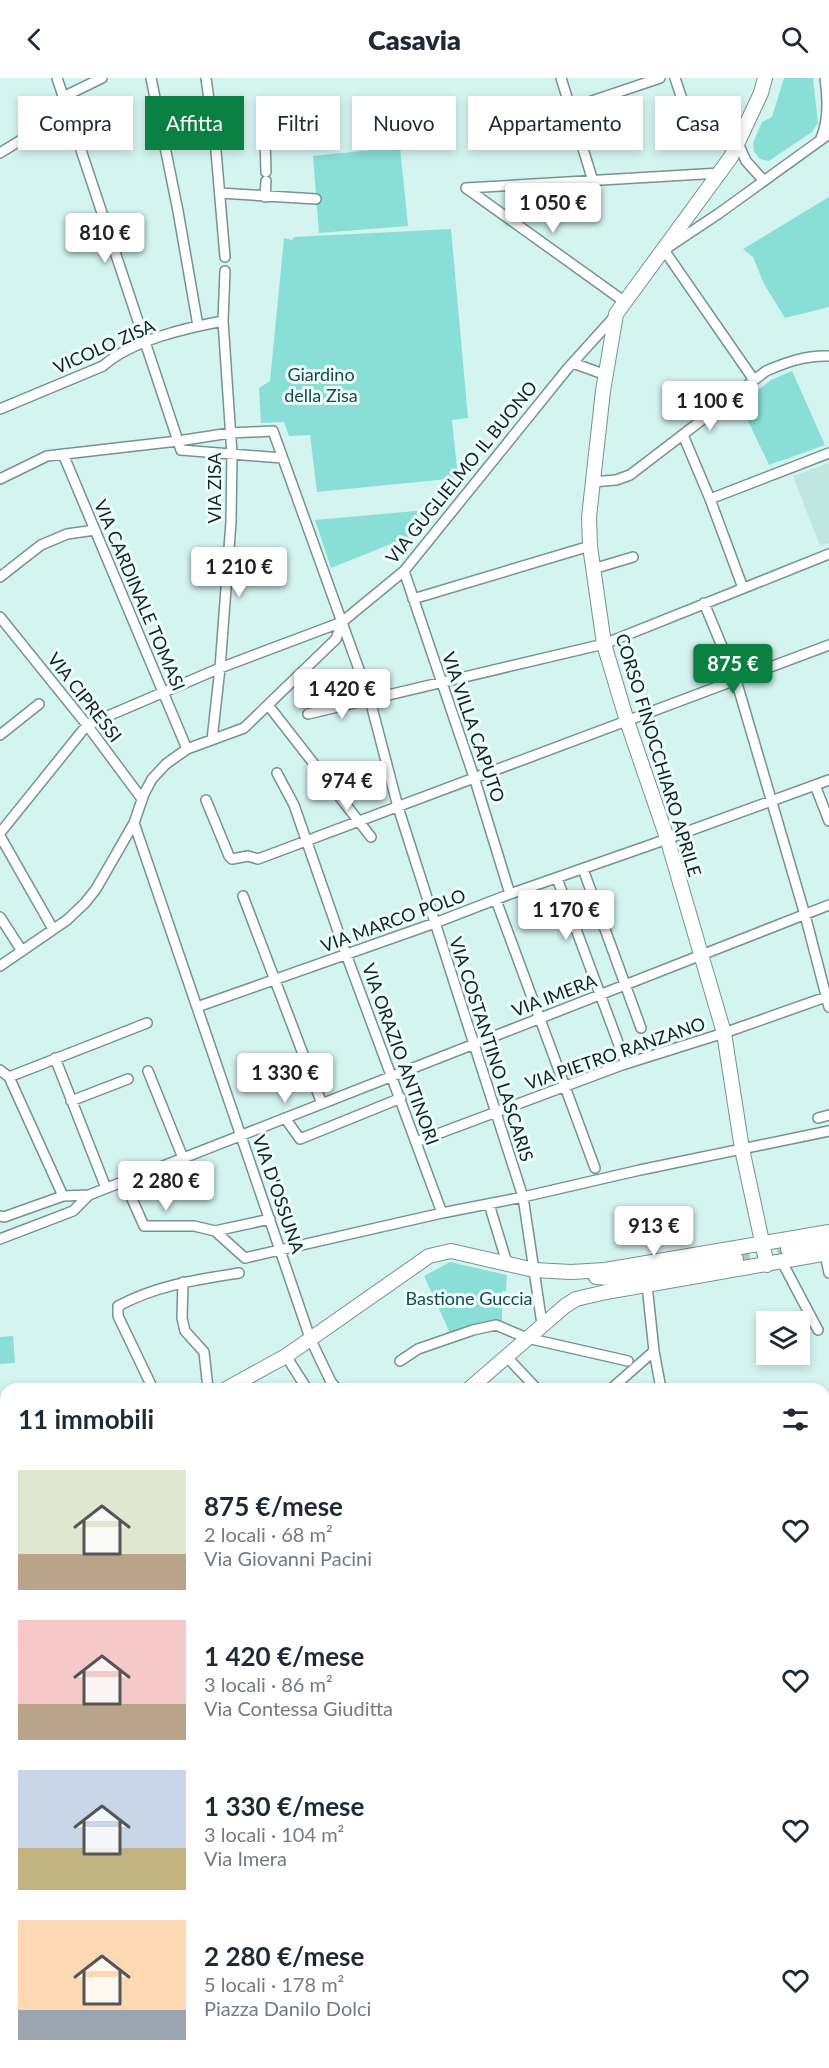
<!DOCTYPE html>
<html lang="it">
<head>
<meta charset="utf-8">
<style>
	body { margin:0; font-family:Lato,sans-serif; background:#f2f2f3; color:#1f2937; height:100vh; display:flex; flex-direction:column; font-size:22px; white-space:nowrap }
	* { box-sizing:border-box; margin:0 }
	p { font-size:20px; color:#747a83 }
	.icon { flex:none; width:33px; height:33px; fill:none; stroke:currentColor; stroke-width:2; stroke-linecap:round; stroke-linejoin:round }
	.map { position:relative; flex:1; overflow:hidden }
	.details { position:absolute; left:0px; top:1305px; width:830px; height:686px; display:flex; flex-direction:column; background:#fff; border-radius:18px 18px 0 0; box-shadow:0 3px 9px #0003 }
	.details>* { flex:none }
	.banner { position:absolute; left:18px; top:18px; width:794px; height:54px; display:flex; gap:12px }
	.controls { position:absolute; left:756px; top:1233px; display:grid; gap:12px }
	.controls a { display:grid; place-items:center; width:54px; height:54px; border-radius:0px; background:#fff; box-shadow:0 3px 9px #0003; font-size:30px }
	.price { position:absolute; translate:-50% -51px; padding:0 14px; border-radius:6px; background:#fff; color:#222; font-size:20px; line-height:39px; filter:drop-shadow(0 2px 3px #0008) }
	.price::after { content:''; position:absolute; left:50%; top:36px; width:18px; height:14px; margin-left:-9px; background:inherit; clip-path:polygon(0 0,100% 0,50% 100%) }
	.price.current { background:#0b8043; color:#fff }
	ul { padding:0; list-style:none }
	li { display:flex; align-items:center; gap:18px; height:150px; padding:0 18px }
	li span { display:grid; place-items:center; flex:none; width:168px; height:120px; border-radius:0px; color:#555 }
	li>.icon { margin-inline-start:auto }
	span .icon { width:72px; height:72px; fill:#fffc; stroke-width:1 }
	li b { font-size:26px }
	h2 { display:flex; justify-content:space-between; align-items:center; height:72px; padding:0 18px; font-size:26px }
	.tag { padding:0 21px; border-radius:0px; background:#fff; box-shadow:0 3px 9px #0003; font-size:21px; line-height:54px }
	.tag.current { background:#0b8043; color:#fff }
	header { display:flex; justify-content:space-between; align-items:center; height:78px; padding:0 18px; background:#fff; font-size:27px; font-weight:800 }
	.map>svg:first-child { display:block }
</style>
</head>
<body>
<header><svg class="icon" aria-label="back" viewBox="0 0 24 24"><path d="M15 5l-7 7 7 7"/></svg>Casavia<svg class="icon" aria-label="search" viewBox="0 0 24 24"><circle cx="10" cy="10" r="6"/><path d="M15 15l6 6"/></svg></header>
<div class="map">
<svg width="829" height="1990" viewBox="0 0 829 1990">
	<rect width="100%" height="100%" fill="#d4f4f0"/>
	<path fill="#bee7e2" d="M 829,385 L 829,465 L 820,468 L 793,398 Z"/>
	<path fill="#89dfd6" d="M 784,0 L 813,0 L 818,45 L 812,54 L 769,83 L 760,81 L 754,74 L 753,65 L 762,44 L 772,39 Z
		M 400,69 L 408,148 L 319,155 L 313,78 Z
		M 829,119 L 829,229 L 785,240 L 764,206 L 753,179 L 743,171 Z
		M 451,151 L 468,340 L 452,342 L 458,400 L 317,414 L 310,357 L 289,358 L 284,344 L 261,345 L 259,310 L 270,303 L 284,160 L 292,162 L 294,159 Z
		M 792,293 L 825,367 L 769,387 L 740,326 L 771,302 Z
		M 438,431 L 406,471 L 396,464 L 331,490 L 315,442 Z
		M 450,1184 L 507,1197 L 506,1213 L 502,1213 L 502,1246 L 450,1255 L 424,1198 Z
		M 13,1258 L 15,1285 L 0,1286 L 0,1259 Z"/>
	<g fill="none" stroke-linecap="round" stroke-linejoin="round">
		<path stroke="#aecac6" stroke-width="14" stroke-dasharray="14 7" stroke-linecap="butt" d="M 736,1181 L 788,1171"/>
		<defs>
			<path id="street" d="M 57,0 L 181,372 L 282,380
				M 151,0 L 178,133 L 198,248
				M 206,0 L 216,73 L 225,179
				M 561,0 L 593,103
				M 675,0 L 688,39
				M 63,19 L 102,0
				M 500,54 L 660,0
				M 265,60 L 266,94
				M 821,60 C 829,42 828,21 825,0
				M 738,65 L 746,83 L 764,103
				M 0,75 L 68,33
				M 466,110 L 720,95
				M 466,110 L 625,224
				M 220,115 L 316,121
				M 265,119 L 266,103
				M 573,285 L 606,297
				M 754,302 L 664,172 L 718,136 L 829,56
				M 0,331 L 103,288 C 132,262 186,250 223,243
				M 683,357 L 710,421 L 743,510
				M 63,376 L 187,671
				M 0,401 L 47,378 L 178,363 L 230,355 L 273,353 L 370,622 L 398,729 L 523,1119 L 542,1246
				M 592,404 L 616,402 L 630,397 L 766,293 C 787,284 806,277 829,278
				M 710,421 L 829,375
				M 593,491 L 633,479
				M 404,493 L 474,699 L 510,816
				M 0,499 L 41,467 L 67,456 L 95,452
				M 413,521 L 590,468
				M 704,525 L 736,602 L 805,837 L 829,929
				M 0,539 L 87,647 L 142,721
				M 268,627 L 371,759
				M 308,636 L 604,566 L 829,476
				M 0,657 L 39,626
				M 212,662 L 220,590 L 231,444 L 232,376 L 223,243 L 225,193
				M 277,695 L 294,727 L 346,876 L 442,1135
				M 815,707 L 829,743
				M 206,722 L 229,778 L 232,781 L 248,778 L 258,781 L 829,567
				M 134,745 L 310,1260 L 331,1304 L 337,1311
				M 0,755 L 87,647 L 220,590 L 342,544
				M 0,758 L 53,851
				M 583,791 L 641,950
				M 557,800 L 626,986
				M 243,818 L 322,1026
				M 496,822 L 595,1090
				M 0,839 L 22,873
				M 0,888 L 67,842 L 85,825 L 96,811 L 134,745 L 144,716 L 152,701 L 166,686 L 187,671 L 244,650 L 336,561 L 342,544 L 404,493 L 568,290 L 615,238
				M 197,929 L 435,845 L 510,816 L 653,766 L 829,702
				M 55,980 L 106,1110
				M 0,992 L 9,999 L 63,1118
				M 148,993 L 183,1080
				M 9,999 L 147,945
				M 71,1023 L 128,1001
				M 285,1040 L 300,1061 L 401,1020
				M 818,1040 L 829,1037
				M 416,1064 L 622,987 L 724,955 L 829,918
				M 124,1103 L 144,1148 L 194,1148 L 215,1153 L 245,1180 L 442,1135 L 523,1119 L 640,1092 L 829,1053
				M 489,1126 L 507,1185
				M 0,1138 L 4,1139 L 63,1118 L 89,1117
				M 215,1153 L 270,1141
				M 0,1161 L 73,1133 L 89,1117 L 829,827
				M 825,1176 L 829,1195
				M 782,1184 L 818,1252
				M 183,1204 L 182,1240 L 185,1253 L 204,1274 L 208,1311
				M 647,1207 L 654,1273 L 661,1311
				M 286,1278 L 307,1311
				M 506,1278 L 537,1311
				M 400,1283 L 418,1271 L 473,1252 L 496,1247 L 527,1260 L 628,1283
				M 153,1311 L 118,1238 L 118,1228 C 158,1207 195,1202 239,1195
				M 611,1311 L 654,1273
				M 824,1350 L 829,1350
				M 824,1491 L 829,1489
				M 824,1584 L 829,1599
				M 824,1653 L 829,1653
				M 824,1719 L 829,1718
				M 0,1755 L 6,1765
				M 0,1874 L 6,1870
				M 824,1874 L 829,1873
				M 824,1963 L 829,1960
				M 143,1984 L 147,1990 L 154,1984
				M 439,1984 L 439,1990
				M 501,1984 L 501,1990
				M 555,1984 L 558,1990
				M 584,1984 L 587,1990
				M 805,1984 L 808,1990
				M 683,1990 L 696,1987
				M 774,1990 L 784,1984"/>
			<path id="secondary" d="M 765,0 L 761,15 L 731,79 L 616,236 L 603,313 L 589,439 L 590,468 L 604,566 L 627,643 L 667,760 L 724,955 L 742,1071 L 767,1187
				M 788,1171 L 829,1164
				M 596,1199 L 623,1201 L 736,1181
				M 226,1311 L 286,1278 L 429,1178 L 451,1173 L 534,1192 L 571,1194 L 605,1192 L 829,1154
				M 469,1311 L 565,1228 L 576,1221 L 606,1214 L 829,1175
				M 0,1407 L 6,1408"/>
		</defs>
		<use href="#street" stroke="#759490" stroke-width="12"/>
		<use href="#secondary" stroke="#759490" stroke-width="16"/>
		<use href="#street" stroke="#fff" stroke-width="9"/>
		<use href="#secondary" stroke="#fff" stroke-width="14"/>
	</g>
	<g text-anchor="middle" dominant-baseline="central" stroke-width="6" stroke-linejoin="round" paint-order="stroke">
		<g font-size="18" fill="#162220" stroke="#ebfefc">
			<text transform="translate(104 268) rotate(-24)">VICOLO ZISA</text>
			<text transform="translate(461 394) rotate(-51)">VIA GUGLIELMO IL BUONO</text>
			<text transform="translate(214 410) rotate(-90)">VIA ZISA</text>
			<text transform="translate(140 517) rotate(67)">VIA CARDINALE TOMASI</text>
			<text transform="translate(85 619) rotate(52)">VIA CIPRESSI</text>
			<text transform="translate(474 649) rotate(71)">VIA VILLA CAPUTO</text>
			<text transform="translate(659 677) rotate(73)">CORSO FINOCCHIARO APRILE</text>
			<text transform="translate(393 842) rotate(-20)">VIA MARCO POLO</text>
			<text transform="translate(554 917) rotate(-21)">VIA IMERA</text>
			<text transform="translate(492 971) rotate(72)">VIA COSTANTINO LASCARIS</text>
			<text transform="translate(615 975) rotate(-19)">VIA PIETRO RANZANO</text>
			<text transform="translate(401 976) rotate(70)">VIA ORAZIO ANTINORI</text>
			<text transform="translate(279 1116) rotate(71)">VIA D'OSSUNA</text>
		</g>
		<g font-size="18" fill="#1c4945" stroke="#ebfefc">
			<text x="321" y="296">Giardino<tspan x="321" dy="21">della Zisa</tspan></text>
			<text x="469" y="1220">Bastione Guccia</text>
		</g>
	</g>
</svg>
<div class="controls">
<a><svg class="icon" aria-label="layers" viewBox="0 0 24 24"><path d="M12 4l9 5-9 5-9-5zM3 14l9 5 9-5"/></svg></a>
</div>
<b class="price" style="left:553px;top:156px">1 050 €</b>
<b class="price" style="left:105px;top:186px">810 €</b>
<b class="price" style="left:710px;top:354px">1 100 €</b>
<b class="price" style="left:239px;top:520px">1 210 €</b>
<b class="price current" style="left:733px;top:617px">875 €</b>
<b class="price" style="left:342px;top:642px">1 420 €</b>
<b class="price" style="left:347px;top:734px">974 €</b>
<b class="price" style="left:566px;top:863px">1 170 €</b>
<b class="price" style="left:285px;top:1026px">1 330 €</b>
<b class="price" style="left:166px;top:1134px">2 280 €</b>
<b class="price" style="left:654px;top:1179px">913 €</b>
<div class="banner">
<a class="tag">Compra</a>
<a class="tag current">Affitta</a>
<a class="tag">Filtri</a>
<a class="tag">Nuovo</a>
<a class="tag">Appartamento</a>
<a class="tag">Casa</a>
</div>
<section class="details">
<h2>11 immobili<svg class="icon" aria-label="filters" viewBox="0 0 24 24"><path d="M4 7h16M4 17h16"/><circle cx="9" cy="7" r="2"/><circle cx="15" cy="17" r="2"/></svg></h2>
<ul>
<li><span style="background:linear-gradient(#dfe7d0 70%,#b9a48a 0)"><svg class="icon" aria-label="home" viewBox="0 0 24 24"><path d="M3 11l9-7 9 7M6 9v11h12V9"/></svg></span><div><b>875 €/mese</b><p>2 locali · 68 m²</p><p>Via Giovanni Pacini</p></div><svg class="icon" aria-label="heart" viewBox="0 0 24 24"><path d="M12 20l-8-8c-3-5 5-10 8-4 3-6 11-1 8 4z"/></svg></li>
<li><span style="background:linear-gradient(#f6c9c9 70%,#b9a48a 0)"><svg class="icon" aria-label="home" viewBox="0 0 24 24"><path d="M3 11l9-7 9 7M6 9v11h12V9"/></svg></span><div><b>1 420 €/mese</b><p>3 locali · 86 m²</p><p>Via Contessa Giuditta</p></div><svg class="icon" aria-label="heart" viewBox="0 0 24 24"><path d="M12 20l-8-8c-3-5 5-10 8-4 3-6 11-1 8 4z"/></svg></li>
<li><span style="background:linear-gradient(#c9d6e8 65%,#c2b280 0)"><svg class="icon" aria-label="home" viewBox="0 0 24 24"><path d="M3 11l9-7 9 7M6 9v11h12V9"/></svg></span><div><b>1 330 €/mese</b><p>3 locali · 104 m²</p><p>Via Imera</p></div><svg class="icon" aria-label="heart" viewBox="0 0 24 24"><path d="M12 20l-8-8c-3-5 5-10 8-4 3-6 11-1 8 4z"/></svg></li>
<li><span style="background:linear-gradient(#ffd9b3 75%,#9aa5b1 0)"><svg class="icon" aria-label="home" viewBox="0 0 24 24"><path d="M3 11l9-7 9 7M6 9v11h12V9"/></svg></span><div><b>2 280 €/mese</b><p>5 locali · 178 m²</p><p>Piazza Danilo Dolci</p></div><svg class="icon" aria-label="heart" viewBox="0 0 24 24"><path d="M12 20l-8-8c-3-5 5-10 8-4 3-6 11-1 8 4z"/></svg></li>
</ul>
</section>
</div>
</body>
</html>
